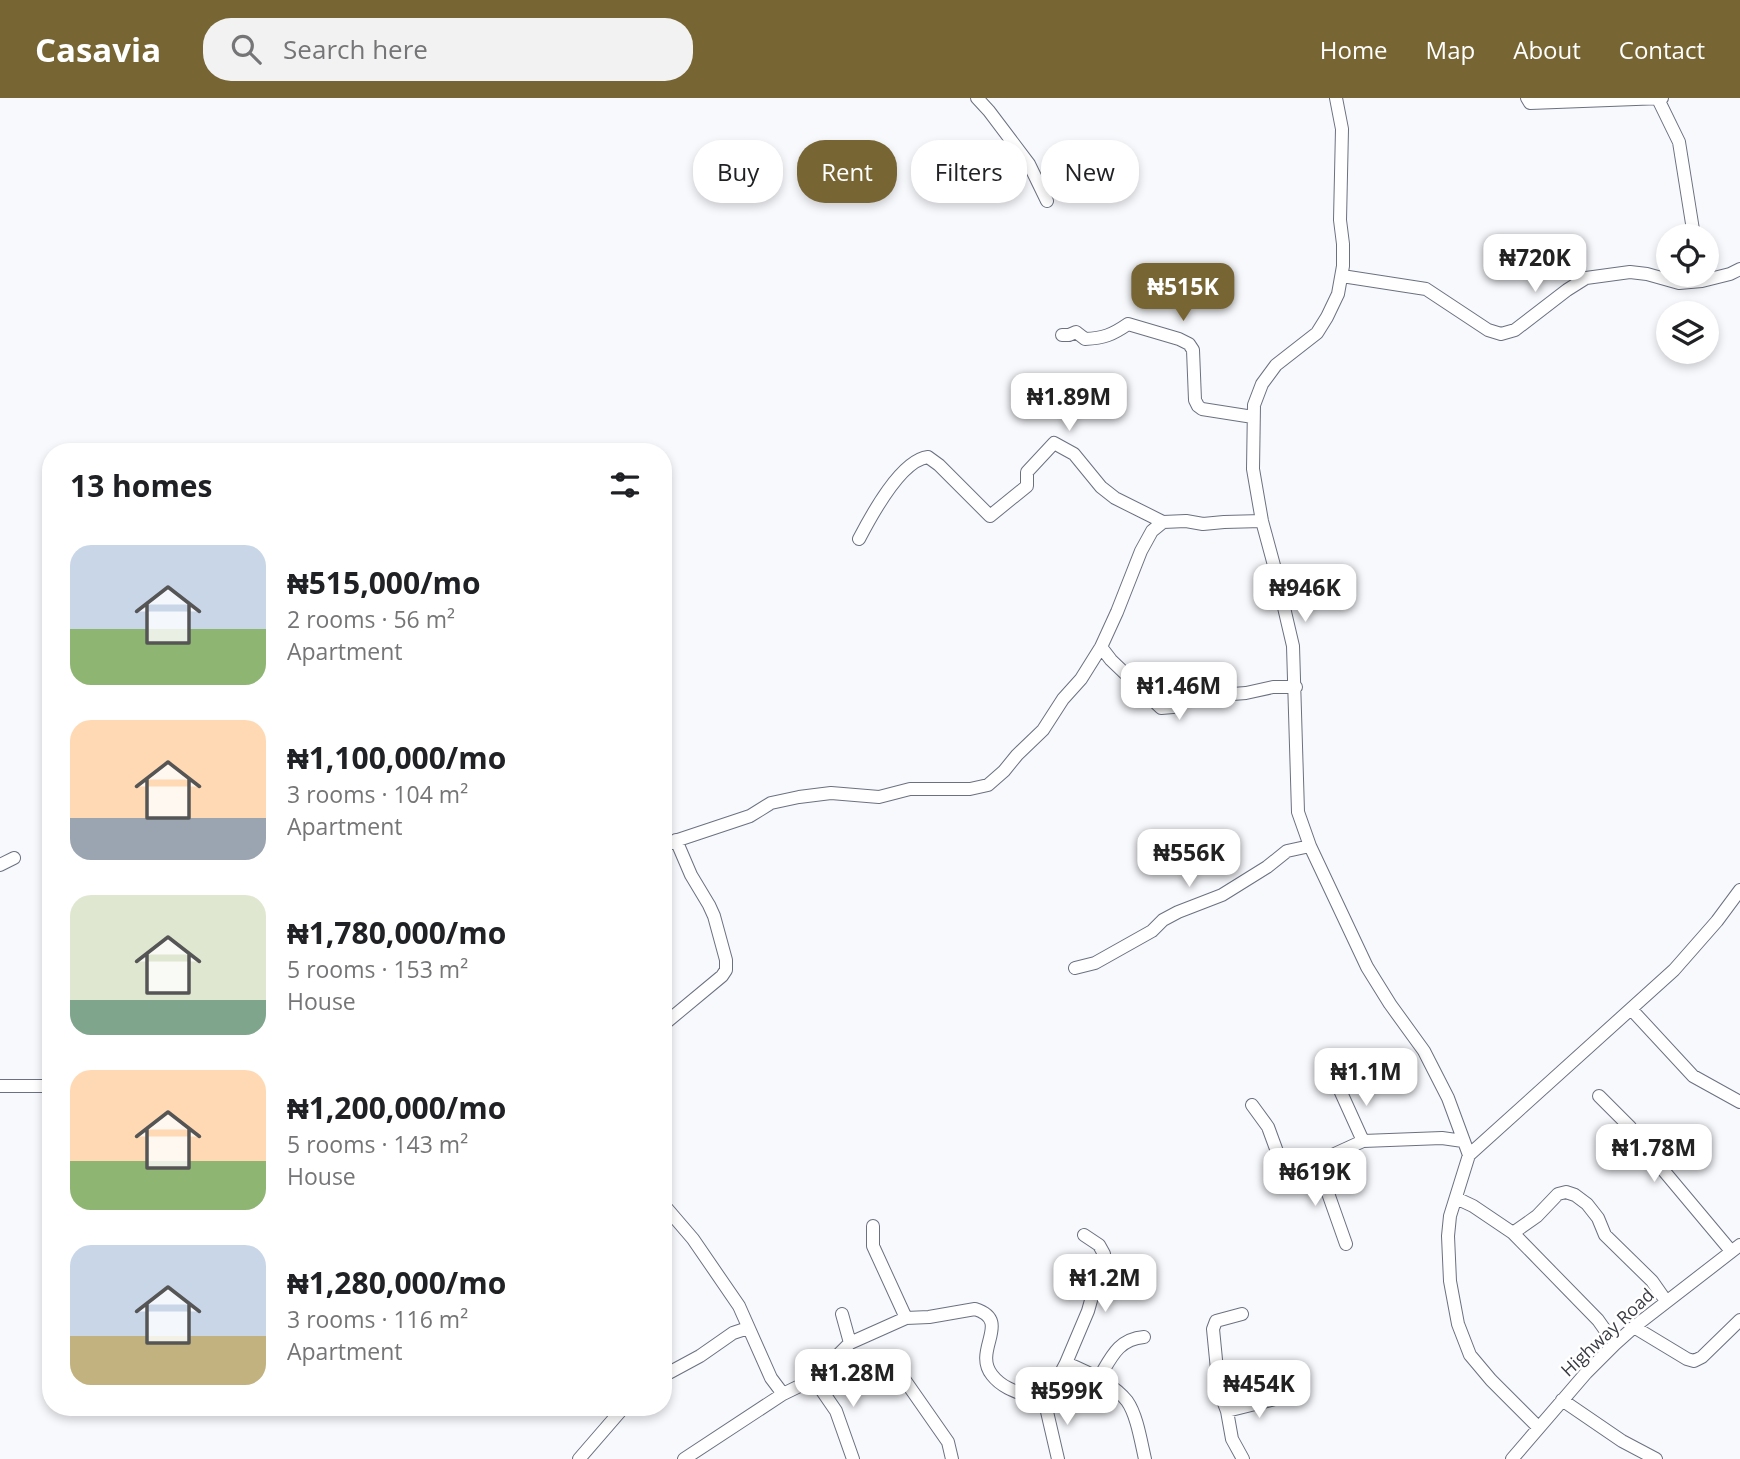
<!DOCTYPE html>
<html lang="en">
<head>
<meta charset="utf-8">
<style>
	body { margin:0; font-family:"Open Sans",sans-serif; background:#f2f2f2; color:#202124; height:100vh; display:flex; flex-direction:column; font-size:26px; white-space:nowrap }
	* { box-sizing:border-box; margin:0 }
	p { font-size:23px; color:#757577 }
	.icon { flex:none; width:38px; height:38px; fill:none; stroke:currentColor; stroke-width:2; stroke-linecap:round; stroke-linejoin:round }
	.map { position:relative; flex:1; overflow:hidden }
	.drawer { position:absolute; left:42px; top:345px; width:630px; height:973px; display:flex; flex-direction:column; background:#fff; border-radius:28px; box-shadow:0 4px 10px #0003 }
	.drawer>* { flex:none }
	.guide { position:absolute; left:693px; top:42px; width:665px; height:63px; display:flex; gap:14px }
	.fabs { position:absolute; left:1656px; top:126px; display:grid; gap:14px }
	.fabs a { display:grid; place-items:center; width:63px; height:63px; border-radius:50%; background:#fff; box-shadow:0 4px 10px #0003; font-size:35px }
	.price { position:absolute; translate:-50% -60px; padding:0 16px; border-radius:14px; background:#fff; color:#222; font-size:23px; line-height:46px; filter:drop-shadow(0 2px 4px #0008) }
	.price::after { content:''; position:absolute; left:50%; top:42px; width:21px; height:16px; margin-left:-10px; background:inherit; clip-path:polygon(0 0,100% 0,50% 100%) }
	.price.on { background:#776533; color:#fff }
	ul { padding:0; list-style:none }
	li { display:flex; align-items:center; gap:21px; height:175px; padding:0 28px }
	li span { display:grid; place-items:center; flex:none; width:196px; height:140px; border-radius:21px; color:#555 }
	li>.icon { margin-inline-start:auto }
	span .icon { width:84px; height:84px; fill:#fffc; stroke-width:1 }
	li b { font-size:30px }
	h2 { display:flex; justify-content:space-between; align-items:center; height:84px; padding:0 28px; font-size:30px }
	.tag { padding:0 24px; border-radius:28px; background:#fff; box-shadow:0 4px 10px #0003; font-size:24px; line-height:63px }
	.tag.on { background:#776533; color:#fff }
	header { display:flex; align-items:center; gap:42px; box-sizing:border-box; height:98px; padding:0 35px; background:#776533; color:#fff }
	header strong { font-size:33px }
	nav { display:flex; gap:38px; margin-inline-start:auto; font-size:24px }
	.search { width:490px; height:63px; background:#f2f2f2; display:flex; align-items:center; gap:18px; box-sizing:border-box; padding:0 24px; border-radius:28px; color:#757577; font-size:26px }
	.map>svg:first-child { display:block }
</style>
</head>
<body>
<header>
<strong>Casavia</strong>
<div class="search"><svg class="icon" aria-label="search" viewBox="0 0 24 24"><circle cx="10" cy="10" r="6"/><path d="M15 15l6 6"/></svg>Search here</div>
<nav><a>Home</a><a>Map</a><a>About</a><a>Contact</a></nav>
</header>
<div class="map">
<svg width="1740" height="1361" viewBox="0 0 1740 1361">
	<rect width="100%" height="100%" fill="#f8f9fd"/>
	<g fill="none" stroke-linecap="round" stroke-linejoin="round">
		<defs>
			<path id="minor" d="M 977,0 L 989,13 L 1029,66 L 1047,103
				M 1336,0 L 1342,31 L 1340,122 L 1343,146 L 1343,168 L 1338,196 L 1327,219 L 1317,235 L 1276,267 L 1262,286 L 1254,307 L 1253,371 L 1262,423 L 1275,471 L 1293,548 L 1298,714 L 1310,748 L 1367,869 L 1390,906 L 1424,953 L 1448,1000 L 1469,1057
				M 1527,0 L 1530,5 L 1662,0
				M 1658,1 L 1679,44 L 1694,138
				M 1342,178 L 1426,191 L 1488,232 L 1501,236 L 1515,232 L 1567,192 L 1586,180 L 1630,174 L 1647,176 L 1679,185 L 1702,183 L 1730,176 L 1740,171
				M 1062,237 L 1069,237 L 1076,234 L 1085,241 C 1104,240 1112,237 1128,226 L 1179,241 L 1189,246 L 1193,252 L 1195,302 L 1198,308 L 1202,311 L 1253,319
				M 859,441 C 871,418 901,362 928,359 L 939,367 L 990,418 L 1027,388 L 1027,374 L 1054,345 L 1074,356 L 1101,389 L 1115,400 L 1163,424
				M 1101,549 L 1111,562 L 1161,610 L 1173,609 L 1186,602 L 1206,598 L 1246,595 L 1273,589 L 1296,589
				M 663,747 L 750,718 L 771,705 L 799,699 L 831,695 L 879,699 L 910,691 L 970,691 L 988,687 L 1004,673 L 1017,657 L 1043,632 L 1063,601 L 1081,581 L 1101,549 L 1117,514 L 1141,453 L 1152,433 L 1163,424 L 1186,423 L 1203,426 L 1224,424 L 1262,423
				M 0,767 L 14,760
				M 1075,870 L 1095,865 L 1152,833 L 1163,822 L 1178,814 L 1222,797 L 1267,769 L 1287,753 L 1310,748
				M 1631,911 L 1693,978 L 1740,1004
				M 663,927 L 722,878 L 726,872 L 726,862 L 714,818 L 709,807 L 691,777 L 676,742
				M 0,988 L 51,988
				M 1339,990 L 1363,1043
				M 1599,998 L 1630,1029 L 1643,1048 L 1731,1153
				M 1252,1007 L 1268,1029 L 1279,1059 L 1288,1065 L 1300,1066 L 1317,1064 L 1363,1043 L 1442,1040 L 1463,1043
				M 1317,1064 L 1346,1146
				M 1456,1100 L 1473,1108 L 1513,1135 L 1598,1222 L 1615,1246
				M 663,1106 L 693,1141 L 739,1208 L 771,1280 L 783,1296
				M 873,1128 L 873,1148 L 906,1220
				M 1513,1135 L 1537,1118 L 1558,1096 L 1566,1094 L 1575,1097 L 1587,1106 L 1598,1120 L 1605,1137 L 1652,1183 L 1666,1203
				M 842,1216 L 850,1245
				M 1242,1216 L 1216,1223 L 1213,1231 L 1219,1292 L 1227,1313 L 1232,1341 L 1243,1361
				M 1634,1229 L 1687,1261 L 1694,1263 L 1702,1259 L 1740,1222
				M 1066,1265 C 1086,1273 1113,1285 1127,1303 C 1137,1317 1141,1344 1145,1361
				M 663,1278 L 700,1258 L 733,1235 L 748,1230
				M 1099,1280 C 1111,1260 1118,1241 1144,1239
				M 814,1281 L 836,1313 L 853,1361
				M 904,1281 L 948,1344 L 952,1361
				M 1562,1302 L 1622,1343 L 1656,1361
				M 1227,1313 L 1283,1299
				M 1538,1329 L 1491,1282 L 1470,1257 L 1458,1226 L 1450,1183 L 1448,1138 L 1450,1118 L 1469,1057 L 1674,872 L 1717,823 L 1740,792
				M 579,1361 L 624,1309
				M 684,1361 L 783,1296 L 814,1281 L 850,1245 L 906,1220 L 929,1219 L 975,1211 C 1013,1223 972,1252 992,1277 C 1005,1294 1027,1296 1045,1305
				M 1058,1361 L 1045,1305 L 1066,1265 L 1088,1213 L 1104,1156 L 1099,1147 L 1084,1137
				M 1512,1361 L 1586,1275 L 1615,1246 L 1634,1229 L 1740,1147"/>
		</defs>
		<use href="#minor" stroke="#6b7181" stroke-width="14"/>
		<use href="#minor" stroke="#fff" stroke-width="12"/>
	</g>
	<g text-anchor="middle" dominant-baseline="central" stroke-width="5" stroke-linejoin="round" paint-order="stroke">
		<g font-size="18" fill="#3a3c43" stroke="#fff">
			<text transform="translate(1607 1234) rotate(-43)">Highway Road</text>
		</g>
	</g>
</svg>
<div class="fabs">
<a><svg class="icon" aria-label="locate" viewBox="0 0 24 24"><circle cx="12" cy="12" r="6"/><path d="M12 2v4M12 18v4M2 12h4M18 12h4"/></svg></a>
<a><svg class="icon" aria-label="layers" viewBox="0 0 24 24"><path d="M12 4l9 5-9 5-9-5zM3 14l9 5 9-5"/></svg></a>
</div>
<b class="price" style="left:1535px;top:196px">₦720K</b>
<b class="price on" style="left:1183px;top:225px">₦515K</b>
<b class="price" style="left:1069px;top:335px">₦1.89M</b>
<b class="price" style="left:1305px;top:526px">₦946K</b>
<b class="price" style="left:1179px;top:624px">₦1.46M</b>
<b class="price" style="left:1189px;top:791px">₦556K</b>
<b class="price" style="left:1366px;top:1010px">₦1.1M</b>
<b class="price" style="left:1654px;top:1086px">₦1.78M</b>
<b class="price" style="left:1315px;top:1110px">₦619K</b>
<b class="price" style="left:1105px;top:1216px">₦1.2M</b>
<b class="price" style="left:853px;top:1311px">₦1.28M</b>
<b class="price" style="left:1259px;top:1322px">₦454K</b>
<b class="price" style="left:1067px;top:1329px">₦599K</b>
<div class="guide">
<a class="tag">Buy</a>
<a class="tag on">Rent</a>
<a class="tag">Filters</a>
<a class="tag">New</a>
</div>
<section class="drawer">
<h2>13 homes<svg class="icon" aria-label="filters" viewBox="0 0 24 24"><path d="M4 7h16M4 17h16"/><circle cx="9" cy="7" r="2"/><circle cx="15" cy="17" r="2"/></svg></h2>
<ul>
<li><span style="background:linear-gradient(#c9d6e8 60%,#8fb573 0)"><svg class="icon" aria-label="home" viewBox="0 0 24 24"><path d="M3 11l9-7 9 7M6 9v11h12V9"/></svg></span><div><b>₦515,000/mo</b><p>2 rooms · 56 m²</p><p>Apartment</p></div></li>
<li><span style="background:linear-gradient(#ffd9b3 70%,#9aa5b1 0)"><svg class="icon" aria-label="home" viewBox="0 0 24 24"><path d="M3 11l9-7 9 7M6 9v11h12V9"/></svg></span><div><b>₦1,100,000/mo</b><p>3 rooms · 104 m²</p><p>Apartment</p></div></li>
<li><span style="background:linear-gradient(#dfe7d0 75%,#7fa58c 0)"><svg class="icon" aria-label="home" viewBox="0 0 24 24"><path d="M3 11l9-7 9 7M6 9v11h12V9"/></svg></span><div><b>₦1,780,000/mo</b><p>5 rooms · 153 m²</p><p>House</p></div></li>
<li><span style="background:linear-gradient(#ffd9b3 65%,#8fb573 0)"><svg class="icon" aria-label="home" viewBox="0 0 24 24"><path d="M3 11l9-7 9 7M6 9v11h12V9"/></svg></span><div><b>₦1,200,000/mo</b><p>5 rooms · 143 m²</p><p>House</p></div></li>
<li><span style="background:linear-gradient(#c9d6e8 65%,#c2b280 0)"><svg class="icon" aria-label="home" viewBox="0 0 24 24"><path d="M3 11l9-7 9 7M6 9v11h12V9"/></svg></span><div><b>₦1,280,000/mo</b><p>3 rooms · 116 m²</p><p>Apartment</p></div></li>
</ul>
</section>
</div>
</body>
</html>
